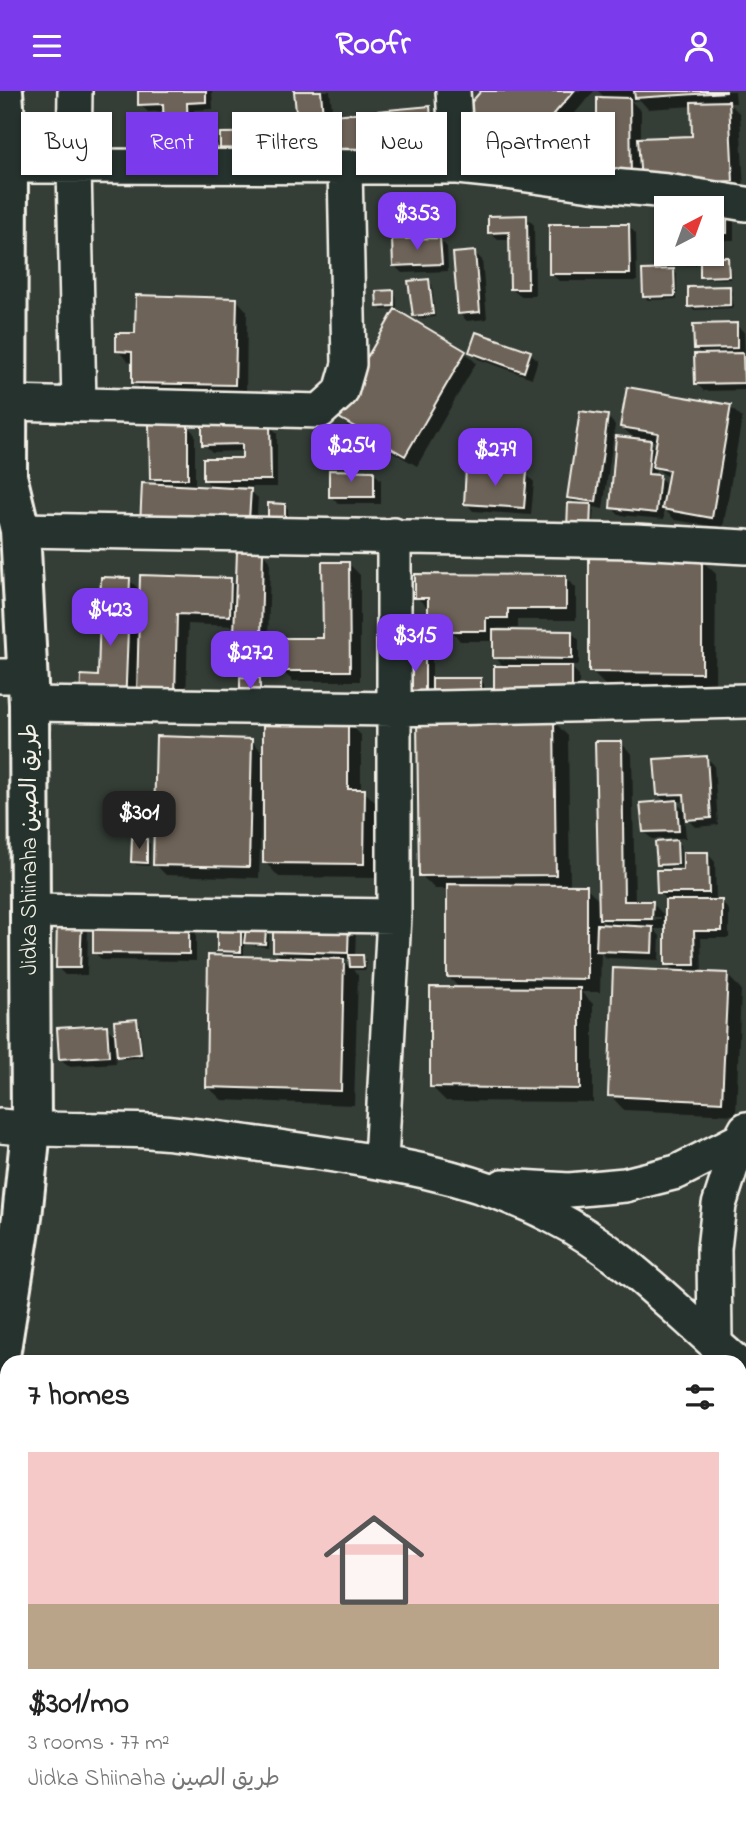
<!DOCTYPE html>
<html lang="en">
<head>
<meta charset="utf-8">
<style>
	body { margin:0; font-family:"Indie Flower","Playpen Sans Arabic",sans-serif; background:#f6f6f6; color:#222; height:100vh; display:flex; flex-direction:column; font-size:26px; white-space:nowrap }
	* { box-sizing:border-box; margin:0 }
	p { font-size:23px; color:#767676 }
	.icon { flex:none; width:38px; height:38px; fill:none; stroke:currentColor; stroke-width:2; stroke-linecap:round; stroke-linejoin:round }
	.map { position:relative; flex:1; overflow:hidden }
	.side { position:absolute; left:0px; top:1264px; width:747px; height:471px; display:flex; flex-direction:column; background:#fff; border-radius:21px 21px 0 0; box-shadow:0 2px 5px #0004 }
	.side>* { flex:none }
	.guide { position:absolute; left:21px; top:21px; width:705px; height:63px; display:flex; gap:14px }
	.needle { width:46px; rotate:41deg }
	.fabs { position:absolute; left:654px; top:105px; display:grid; gap:14px }
	.fabs a { display:grid; place-items:center; width:70px; height:70px; border-radius:0px; background:#fff; box-shadow:0 2px 5px #0004; font-size:35px }
	.price { position:absolute; translate:-50% -60px; padding:0 16px; border-radius:14px; background:#7c3aed; color:#fff; font-size:23px; line-height:46px; filter:drop-shadow(0 2px 4px #0008) }
	.price::after { content:''; position:absolute; left:50%; top:42px; width:21px; height:16px; margin-left:-10px; background:inherit; clip-path:polygon(0 0,100% 0,50% 100%) }
	.price.on { background:#222; color:#fff }
	ul { padding:0; list-style:none }
	li { display:grid; align-content:center; gap:14px; height:371px; padding:0 28px }
	li+li { border-top:2px solid #e0e0e0 }
	li span { display:grid; place-items:center; height:217px; border-radius:0px; color:#555 }
	li>.icon { margin-inline-start:auto }
	span .icon { width:126px; height:126px; fill:#fffc; stroke-width:1 }
	li b { font-size:30px }
	h2 { display:flex; justify-content:space-between; align-items:center; height:84px; padding:0 28px; font-size:30px }
	.pill { padding:0 24px; border-radius:0px; background:#fff; box-shadow:0 2px 5px #0004; font-size:24px; line-height:63px }
	.pill.on { background:#7c3aed; color:#fff }
	header { display:flex; justify-content:space-between; align-items:center; height:91px; padding:0 28px; background:#7c3aed; color:#fff; font-size:32px; font-weight:800 }
	.map>svg:first-child { display:block }
</style>
</head>
<body>
<header><svg class="icon" aria-label="menu" viewBox="0 0 24 24"><path d="M4 6h16M4 12h16M4 18h16"/></svg>Roofr<svg class="icon" aria-label="person" viewBox="0 0 24 24"><circle cx="12" cy="8" r="4"/><path d="M4 21q1-7 8-7t8 7"/></svg></header>
<div class="map">
<svg width="746" height="1733" viewBox="0 0 746 1733">
	<rect width="100%" height="100%" fill="#343d36"/>
	<filter id="ink" filterUnits="userSpaceOnUse"><feTurbulence type="fractalNoise" baseFrequency=".0143" numOctaves="2"/><feDisplacementMap in="SourceGraphic" scale="14" xChannelSelector="R" yChannelSelector="G"/><feConvolveMatrix kernelMatrix="1 2 1 2 8 2 1 2 1" color-interpolation-filters="sRGB"/></filter>
	<g filter="url(#ink)">
		<path fill="#0007" fill-rule="evenodd" d="M 140,0 L 212,0 L 213,18 L 194,19 L 195,48 L 214,48 L 222,56 L 293,43 L 301,51 L 295,0 L 330,0 L 333,26 L 429,17 L 440,28 L 444,62 L 230,73 L 175,48 L 166,39 L 165,20 L 148,21 L 140,13 Z
			M 483,0 L 594,0 L 527,78 L 475,33 Z
			M 598,0 L 735,0 L 736,12 L 729,12 L 740,23 L 744,100 L 642,100 L 599,28 L 606,8 ZM 640,9 L 648,18 L 693,15 L 694,47 L 641,49 L 641,20 L 631,10 Z
			M 400,118 L 403,121 L 403,138 L 386,138 L 383,135 Z
			M 712,123 L 726,123 L 734,130 L 734,149 L 712,149 Z
			M 526,126 L 534,134 L 535,205 L 520,205 L 512,198 L 511,149 L 498,149 L 490,141 Z
			M 629,135 L 636,143 L 637,190 L 559,190 L 551,182 Z
			M 439,148 L 447,156 L 448,180 L 402,182 L 395,175 Z
			M 474,161 L 482,169 L 487,228 L 467,230 L 459,222 Z
			M 667,163 L 696,163 L 696,174 L 660,175 L 657,172 Z
			M 727,168 L 730,171 L 731,188 L 706,188 L 702,185 Z
			M 673,180 L 677,183 L 677,208 L 648,209 L 644,205 Z
			M 428,190 L 432,193 L 435,226 L 418,228 L 414,224 Z
			M 729,197 L 732,200 L 733,217 L 693,219 L 690,215 Z
			M 393,201 L 396,205 L 397,218 L 382,219 L 379,215 Z
			M 236,208 L 247,220 L 246,304 L 145,302 L 134,291 L 134,271 L 129,271 L 117,259 L 137,244 Z
			M 736,234 L 744,241 L 746,299 L 704,300 L 697,293 L 703,265 L 695,257 Z
			M 471,260 L 530,262 L 538,269 L 532,287 L 478,268 Z
			M 465,261 L 476,272 L 417,375 L 348,335 L 337,324 Z
			M 730,316 L 742,327 L 723,437 L 675,429 L 664,418 L 664,428 L 619,424 L 611,416 L 636,349 L 622,336 ZM 649,349 L 659,351 L 657,358 ZM 656,377 L 669,387 L 668,394 L 659,386 L 655,385 Z
			M 608,326 L 615,334 L 603,418 L 594,416 L 592,441 L 577,415 L 569,406 Z
			M 269,334 L 277,342 L 277,396 L 240,396 L 239,399 L 250,400 L 258,407 L 256,436 L 187,444 L 159,394 L 152,387 L 187,335 L 195,343 L 195,396 L 213,397 L 205,389 L 244,368 L 244,360 L 212,361 L 204,353 Z
			M 373,381 L 381,389 L 381,413 L 338,413 L 331,405 Z
			M 526,383 L 534,391 L 531,424 L 473,420 L 466,412 Z
			M 284,414 L 288,418 L 288,438 L 273,438 Z
			M 263,462 L 270,470 L 268,552 L 244,551 L 236,544 L 236,535 L 188,533 L 186,614 L 136,628 L 99,587 L 129,489 L 142,501 L 230,489 L 237,496 Z
			M 701,469 L 716,483 L 715,595 L 605,594 L 591,580 Z
			M 349,473 L 360,484 L 360,590 L 293,590 L 281,579 L 324,549 Z
			M 565,486 L 576,497 L 576,529 L 518,529 L 518,537 L 497,537 L 497,541 L 571,541 L 579,549 L 579,574 L 569,574 L 579,584 L 579,608 L 505,577 L 495,566 L 495,550 L 460,550 L 449,536 L 441,536 L 430,525 L 430,518 L 417,507 Z
			M 424,552 L 432,560 L 432,589 L 480,589 L 484,593 L 484,611 L 416,623 Z
			M 347,630 L 361,644 L 361,700 L 364,700 L 378,714 L 378,787 L 279,786 L 265,771 L 265,693 L 262,693 L 259,787 L 166,784 L 155,773 L 251,650 L 265,663 Z
			M 553,630 L 568,645 L 570,796 L 586,796 L 600,810 L 621,652 L 632,663 L 635,812 L 652,812 L 663,823 L 663,838 L 654,838 L 660,845 L 659,869 L 606,867 L 601,862 L 600,901 L 581,901 L 593,913 L 593,1011 L 446,1010 L 432,996 L 460,898 L 449,886 L 449,798 L 435,798 L 421,784 ZM 609,826 L 661,826 L 661,829 L 609,830 ZM 601,828 L 608,836 L 601,835 Z
			M 706,666 L 714,674 L 718,734 L 695,736 L 684,725 L 686,747 L 652,748 L 644,741 L 666,711 L 658,704 ZM 686,710 L 687,722 L 676,711 Z
			M 144,715 L 147,718 L 148,733 L 126,734 L 123,730 Z
			M 147,750 L 150,753 L 149,775 L 136,774 L 133,770 Z
			M 676,751 L 680,754 L 681,776 L 662,777 L 659,773 Z
			M 708,763 L 715,771 L 716,811 L 721,811 L 729,819 L 729,847 L 701,847 L 702,883 L 727,884 L 741,898 L 736,1024 L 624,1019 L 610,1004 L 676,881 L 667,873 L 667,810 L 659,801 Z
			M 95,830 L 196,839 L 196,870 L 102,869 L 94,861 Z
			M 81,831 L 88,839 L 87,884 L 65,884 L 57,876 Z
			M 348,832 L 356,840 L 355,866 L 363,866 L 366,869 L 366,879 L 353,879 L 358,884 L 354,1014 L 222,1009 L 207,995 L 226,866 L 219,859 L 240,837 L 247,844 L 266,840 L 269,843 L 268,856 L 250,854 L 244,849 L 244,867 L 283,868 L 274,859 ZM 342,868 L 351,868 L 351,878 Z
			M 137,930 L 140,933 L 143,966 L 122,968 L 119,965 L 118,952 L 114,953 L 116,972 L 68,975 L 60,967 L 106,936 L 117,947 Z
			M 535,1727 L 597,1727 L 592,1733 L 541,1733 Z"/>
		<path fill="#6e6458" stroke="#f4f1e8" stroke-width="2" d="M 138,0 L 206,0 L 206,11 L 187,12 L 188,39 L 164,40 L 163,13 L 138,14 Z
			M 294,0 L 321,0 L 323,25 L 430,15 L 433,51 L 300,63 Z
			M 481,0 L 574,0 L 515,68 L 462,22 Z
			M 634,0 L 726,0 L 726,1 L 635,7 Z
			M 597,6 L 630,7 L 631,90 L 575,90 L 574,26 L 597,26 Z
			M 729,10 L 733,90 L 641,93 L 638,47 L 692,45 L 691,11 Z
			M 294,41 L 294,66 L 220,66 L 220,42 Z
			M 215,46 L 215,70 L 169,70 L 168,47 Z
			M 381,116 L 400,116 L 401,135 L 381,135 Z
			M 712,121 L 727,121 L 727,142 L 712,142 Z
			M 527,124 L 528,198 L 510,198 L 509,141 L 488,142 L 488,125 Z
			M 549,133 L 629,133 L 630,183 L 549,183 Z
			M 440,147 L 442,173 L 393,175 L 392,148 Z
			M 654,148 L 667,148 L 667,163 L 693,163 L 694,171 L 655,172 Z
			M 475,160 L 480,221 L 458,223 L 453,162 Z
			M 700,166 L 728,166 L 729,185 L 700,186 Z
			M 674,178 L 675,205 L 643,206 L 642,179 Z
			M 429,188 L 433,223 L 413,225 L 408,190 Z
			M 730,195 L 730,214 L 688,216 L 688,196 Z
			M 394,199 L 394,215 L 377,216 L 376,200 Z
			M 136,204 L 237,207 L 235,294 L 132,292 L 132,261 L 116,260 L 116,242 L 135,242 Z
			M 395,218 L 466,260 L 405,365 L 334,324 Z
			M 737,232 L 737,257 L 694,258 L 693,233 Z
			M 476,241 L 531,260 L 524,281 L 469,261 Z
			M 743,262 L 744,292 L 695,293 L 694,263 Z
			M 627,296 L 731,314 L 712,427 L 662,418 L 669,379 L 652,376 L 658,342 L 620,336 Z
			M 580,320 L 608,324 L 596,411 L 567,407 Z
			M 270,332 L 271,389 L 203,389 L 203,367 L 242,367 L 242,353 L 202,354 L 202,333 Z
			M 149,333 L 188,333 L 188,388 L 150,388 Z
			M 616,345 L 651,349 L 648,383 L 660,384 L 656,422 L 610,417 Z
			M 466,377 L 527,381 L 524,417 L 464,413 Z
			M 329,379 L 374,380 L 374,406 L 329,406 Z
			M 142,392 L 251,398 L 249,429 L 181,425 L 180,437 L 140,435 Z
			M 268,412 L 285,413 L 285,435 L 268,435 Z
			M 568,412 L 591,413 L 590,439 L 567,438 Z
			M 237,460 L 263,461 L 261,545 L 234,544 Z
			M 589,466 L 702,467 L 702,582 L 589,581 Z
			M 322,471 L 349,471 L 350,580 L 280,580 L 279,547 L 323,547 Z
			M 415,483 L 566,484 L 566,518 L 508,518 L 508,527 L 486,527 L 486,540 L 447,540 L 448,526 L 428,526 L 428,507 L 415,507 Z
			M 140,484 L 231,487 L 230,525 L 177,523 L 175,604 L 137,602 Z
			M 101,486 L 130,487 L 125,617 L 80,616 L 81,584 L 98,585 Z
			M 493,539 L 572,540 L 572,568 L 493,567 Z
			M 406,550 L 425,551 L 425,616 L 406,616 Z
			M 494,575 L 572,575 L 572,601 L 494,601 Z
			M 240,586 L 260,587 L 260,612 L 240,613 Z
			M 432,587 L 481,587 L 481,608 L 432,608 Z
			M 263,627 L 348,628 L 348,698 L 365,698 L 364,773 L 263,772 Z
			M 554,628 L 556,784 L 419,785 L 417,629 Z
			M 156,645 L 252,648 L 249,776 L 153,774 Z
			M 595,650 L 622,650 L 624,810 L 653,810 L 652,828 L 599,828 Z
			M 707,665 L 711,727 L 686,729 L 684,703 L 657,704 L 654,668 Z
			M 677,709 L 679,740 L 643,741 L 640,712 Z
			M 121,713 L 144,713 L 145,731 L 121,731 Z
			M 132,747 L 147,748 L 147,772 L 131,771 Z
			M 677,749 L 678,773 L 657,774 L 655,751 Z
			M 683,761 L 708,761 L 709,802 L 657,802 L 656,779 L 683,779 Z
			M 447,793 L 587,794 L 587,888 L 447,886 Z
			M 665,809 L 722,809 L 722,840 L 694,840 L 695,874 L 665,874 Z
			M 57,828 L 82,829 L 80,877 L 56,877 Z
			M 93,828 L 189,829 L 189,863 L 93,862 Z
			M 273,829 L 349,830 L 348,862 L 273,860 Z
			M 597,833 L 653,836 L 652,862 L 596,860 Z
			M 217,835 L 241,835 L 241,861 L 217,860 Z
			M 246,837 L 266,838 L 265,853 L 244,852 Z
			M 208,864 L 344,868 L 341,1000 L 206,996 Z
			M 349,864 L 363,864 L 364,876 L 350,876 Z
			M 613,877 L 728,882 L 722,1011 L 608,1005 Z
			M 430,896 L 580,897 L 580,998 L 430,996 Z
			M 137,928 L 141,963 L 117,966 L 114,930 Z
			M 107,934 L 109,965 L 59,968 L 57,937 Z
			M 0,1660 L 7,1667 L 7,1727 L 52,1727 L 58,1733 L 0,1733 Z
			M 533,1727 L 583,1727 L 578,1733 L 572,1733 L 566,1728 L 561,1733 L 539,1733 Z"/>
		<g fill="none" stroke-linecap="round" stroke-linejoin="round">
			<defs>
				<path id="minor" d="M 75,0 L 74,75 L 79,314
					M 453,0 L 458,76
					M 8,75 L 458,76 L 506,81 L 591,93 L 667,100 L 746,113
					M 9,312 L 320,320 L 341,301 L 349,273 L 345,76
					M 20,439 L 635,450 L 746,456
					M 0,585 L 27,585
					M 29,613 L 394,618 L 746,610
					M 31,820 L 394,825
					M 0,1035 C 50,1041 99,1037 149,1040 C 194,1043 241,1051 286,1057 C 378,1070 469,1082 552,1125 C 622,1160 677,1221 735,1270
					M 381,1070 L 394,825 L 394,444
					M 503,1095 L 569,1099 L 625,1094 L 677,1081 L 740,1049 L 746,1038
					M 715,1253 L 714,1158 L 719,1114 L 740,1049
					M 740,1611 L 746,1595
					M 174,1733 L 179,1727
					M 697,1733 L 699,1727"/>
				<path id="tertiary" d="M 0,1575 L 7,1579
					M 355,1727 L 369,1733"/>
				<path id="primary" d="M 0,1265 L 22,1126 L 31,1038 L 29,613 L 20,439 L 7,385 L 8,75 L 3,0"/>
			</defs>
			<use href="#minor" stroke="#f4f1e8" stroke-width="38"/>
			<use href="#tertiary" stroke="#f4f1e8" stroke-width="44"/>
			<use href="#primary" stroke="#f4f1e8" stroke-width="44"/>
			<use href="#minor" stroke="#26332d" stroke-width="33"/>
			<use href="#tertiary" stroke="#26332d" stroke-width="38"/>
			<use href="#primary" stroke="#26332d" stroke-width="38"/>
		</g>
	</g>
	<g text-anchor="middle" dominant-baseline="central" stroke-width="6" stroke-linejoin="round" paint-order="stroke">
		<g font-size="23" fill="#f4f1e8" stroke="#26332d">
			<text transform="translate(30 758) rotate(-90)">Jidka Shiinaha طريق الصين</text>
		</g>
	</g>
</svg>
<div class="fabs">
<a><svg class="needle" viewBox="-14 -14 28 28"><path d="M0-13l5 13h-10z" fill="#e53935"/><path d="M0 13l5-13h-10z" fill="#767676"/></svg></a>
</div>
<b class="price" style="left:417px;top:161px">$353</b>
<b class="price" style="left:351px;top:393px">$254</b>
<b class="price" style="left:495px;top:397px">$279</b>
<b class="price" style="left:110px;top:557px">$423</b>
<b class="price" style="left:415px;top:583px">$315</b>
<b class="price" style="left:250px;top:600px">$272</b>
<b class="price on" style="left:139px;top:760px">$301</b>
<div class="guide">
<a class="pill">Buy</a>
<a class="pill on">Rent</a>
<a class="pill">Filters</a>
<a class="pill">New</a>
<a class="pill">Apartment</a>
</div>
<section class="side">
<h2>7 homes<svg class="icon" aria-label="filters" viewBox="0 0 24 24"><path d="M4 7h16M4 17h16"/><circle cx="9" cy="7" r="2"/><circle cx="15" cy="17" r="2"/></svg></h2>
<ul>
<li><span style="background:linear-gradient(#f6c9c9 70%,#b9a48a 0)"><svg class="icon" aria-label="home" viewBox="0 0 24 24"><path d="M3 11l9-7 9 7M6 9v11h12V9"/></svg></span><div><b>$301/mo</b><p>3 rooms · 77 m²</p><p>Jidka Shiinaha طريق الصين</p></div></li>
</ul>
</section>
</div>
</body>
</html>
